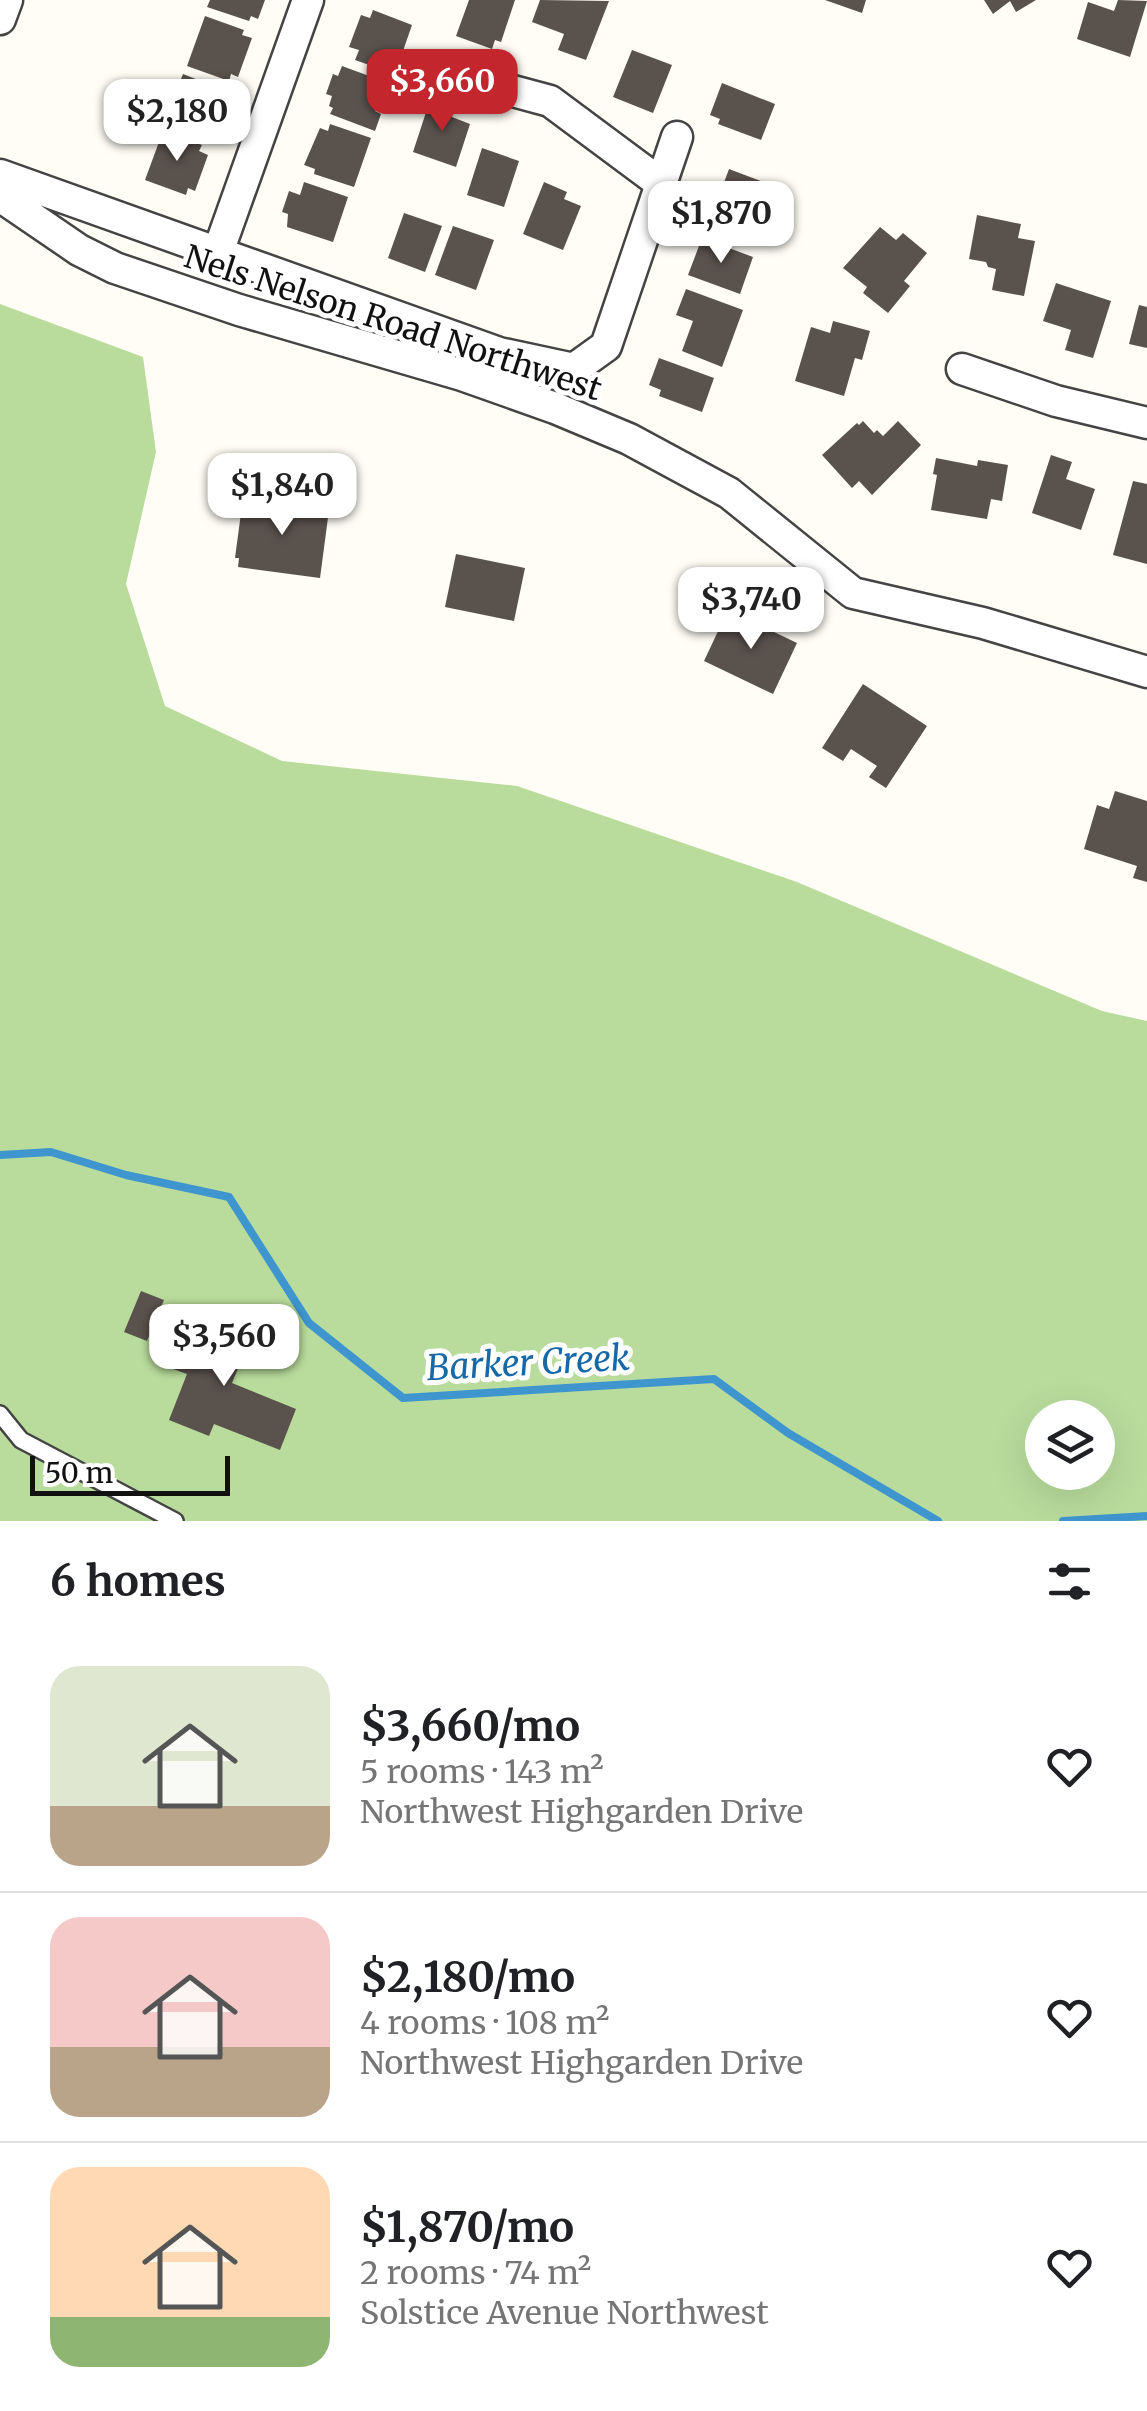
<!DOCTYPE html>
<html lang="en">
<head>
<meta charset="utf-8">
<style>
	body { margin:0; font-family:Merriweather,serif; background:#f2f2f2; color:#202124; height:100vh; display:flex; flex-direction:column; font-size:38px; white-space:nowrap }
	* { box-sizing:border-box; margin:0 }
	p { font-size:32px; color:#757577 }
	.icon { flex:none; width:55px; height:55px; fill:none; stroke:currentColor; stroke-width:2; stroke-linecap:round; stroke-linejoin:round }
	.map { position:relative; height:1521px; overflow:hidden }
	.panel { display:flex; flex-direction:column; background:#fff; flex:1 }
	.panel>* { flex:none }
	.controls { position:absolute; left:1025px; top:1400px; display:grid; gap:20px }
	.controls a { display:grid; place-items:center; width:90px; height:90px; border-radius:50%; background:#fff; box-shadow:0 10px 40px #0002; font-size:50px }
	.scale { position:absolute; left:30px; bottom:25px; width:200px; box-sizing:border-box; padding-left:10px; border:5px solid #111; border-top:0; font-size:28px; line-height:35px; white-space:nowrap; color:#111; -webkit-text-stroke:8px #fff; paint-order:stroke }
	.price { position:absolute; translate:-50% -85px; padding:0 22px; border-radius:20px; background:#fff; color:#222; font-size:32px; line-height:65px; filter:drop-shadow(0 2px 5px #0008) }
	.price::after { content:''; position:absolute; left:50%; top:60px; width:30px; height:22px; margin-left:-15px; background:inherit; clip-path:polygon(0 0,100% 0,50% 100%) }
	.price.selected { background:#c4262e; color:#fff }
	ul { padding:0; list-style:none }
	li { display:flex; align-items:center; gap:30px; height:250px; padding:0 50px }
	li+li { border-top:2px solid #e0e0e0 }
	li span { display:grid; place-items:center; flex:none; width:280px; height:200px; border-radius:30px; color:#555 }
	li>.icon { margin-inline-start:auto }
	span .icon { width:120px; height:120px; fill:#fffc; stroke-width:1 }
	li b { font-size:42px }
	h2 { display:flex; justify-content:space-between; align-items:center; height:120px; padding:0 50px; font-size:42px }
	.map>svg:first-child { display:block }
</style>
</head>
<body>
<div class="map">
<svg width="1147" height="1521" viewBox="0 0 1147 1521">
	<rect width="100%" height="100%" fill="#fffdf5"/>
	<path fill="#b9dc9c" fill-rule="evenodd" d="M 0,304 L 143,357 L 156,452 L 126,584 L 165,706 L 282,761 L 517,786 L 797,882 L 1102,1011 L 1147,1021 L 1147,1521 L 0,1521 ZM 1042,1418 L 1098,1418 L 1098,1472 L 1042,1472 Z"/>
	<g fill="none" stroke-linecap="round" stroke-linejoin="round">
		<path stroke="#3f96cf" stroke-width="8" d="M 0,1155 L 51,1152 L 126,1175 L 229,1197 L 309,1323 L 403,1398 L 714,1379 L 788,1433 L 938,1521
			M 1063,1521 L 1147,1516"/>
	</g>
	<path fill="#5a524d" d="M 210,0 L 265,0 L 258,19 L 251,16 L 249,21 L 207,7 Z
		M 469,0 L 515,0 L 501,42 L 495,40 L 492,49 L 456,36 Z
		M 540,0 L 609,1 L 586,60 L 558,50 L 564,34 L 532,22 Z
		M 825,0 L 866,0 L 862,13 Z
		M 984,0 L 1036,0 L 1016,12 L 1010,1 L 993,14 Z
		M 1118,0 L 1147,1 L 1130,57 L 1077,39 L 1088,2 L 1114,11 Z
		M 373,10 L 412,25 L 395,74 L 355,60 L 359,50 L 349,47 L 361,15 L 370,18 Z
		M 205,16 L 244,30 L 242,35 L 252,38 L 238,77 L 231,74 L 229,81 L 187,66 Z
		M 632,50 L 672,65 L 653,113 L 613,97 Z
		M 342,66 L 391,84 L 385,100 L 380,98 L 375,111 L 381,114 L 375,131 L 330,114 L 333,108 L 329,106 L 332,96 L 326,94 L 333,74 L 338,76 Z
		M 183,74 L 229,92 L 212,137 L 167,120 L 180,93 L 176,92 Z
		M 722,83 L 775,104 L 761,140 L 718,124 L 720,119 L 710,115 Z
		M 431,97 L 455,105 L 452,117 L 470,124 L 456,167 L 413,152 Z
		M 330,124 L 371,138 L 354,187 L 314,174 L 315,169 L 304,165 L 320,128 L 328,131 Z
		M 163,131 L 202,145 L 199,151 L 208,155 L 195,191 L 188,188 L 186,195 L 145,180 Z
		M 482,148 L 519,161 L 504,207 L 467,195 Z
		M 729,169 L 779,188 L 764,226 L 715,207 Z
		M 304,182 L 348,197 L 333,242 L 287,227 L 288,214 L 282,212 L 289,191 L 300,195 Z
		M 544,182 L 567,192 L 564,199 L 581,206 L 563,250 L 523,234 Z
		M 404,213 L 442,226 L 425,272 L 388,258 Z
		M 977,215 L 1021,224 L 1018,238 L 1035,241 L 1024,296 L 992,290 L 996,269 L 988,267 L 986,262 L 969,259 Z
		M 453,226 L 494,240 L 476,290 L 435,275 Z
		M 880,227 L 896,240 L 903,233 L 927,253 L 904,281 L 910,286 L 888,313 L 863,293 L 867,287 L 843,268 Z
		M 702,238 L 753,257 L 740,294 L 688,275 Z
		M 1056,283 L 1111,301 L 1093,358 L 1065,350 L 1071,330 L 1043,321 Z
		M 686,289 L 743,310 L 722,367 L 682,351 L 693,321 L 676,315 Z
		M 1139,305 L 1147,307 L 1147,348 L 1129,344 Z
		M 833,321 L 870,331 L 862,360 L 855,358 L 844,396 L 795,381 L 811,327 L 830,333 Z
		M 659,358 L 714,378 L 702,412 L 659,396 L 661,390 L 649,385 Z
		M 863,421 L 874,433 L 877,430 L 883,436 L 898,421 L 921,445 L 872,495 L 859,481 L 852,488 L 822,455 L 857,423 L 859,425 Z
		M 1051,455 L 1072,462 L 1066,479 L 1095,489 L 1081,530 L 1032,513 Z
		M 936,458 L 977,466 L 978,460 L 1008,465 L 1002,501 L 991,499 L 987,519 L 931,510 L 937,475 L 933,474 Z
		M 1133,481 L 1147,484 L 1147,564 L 1113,555 Z
		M 243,498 L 329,510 L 320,578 L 238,567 L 239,558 L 235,558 Z
		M 456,554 L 525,568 L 514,621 L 445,607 Z
		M 728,610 L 797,643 L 773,694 L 704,661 Z
		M 863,684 L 927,726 L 886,788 L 869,777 L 877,766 L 851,749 L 843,761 L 822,748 Z
		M 1115,791 L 1147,801 L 1147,882 L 1133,878 L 1137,866 L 1084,849 L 1097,805 L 1109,809 Z
		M 141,1291 L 164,1300 L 147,1341 L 124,1332 Z
		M 194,1316 L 250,1339 L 232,1383 L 296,1409 L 280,1450 L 214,1424 L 209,1436 L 169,1420 L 187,1374 L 173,1369 Z"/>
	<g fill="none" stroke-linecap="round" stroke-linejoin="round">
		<defs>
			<path id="service" d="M 0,1414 L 21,1440 L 175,1521"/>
			<path id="minor" d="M 0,19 L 7,0
				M 509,90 L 550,101 L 663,185
				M 0,175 L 499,353 L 574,369 L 606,346 L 677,137
				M 0,196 L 79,250 L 115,268 L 239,310 L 462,375 L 555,408 L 629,439 L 729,493 L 853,593 L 983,623 L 1147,672
				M 217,255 L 308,0
				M 962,369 L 1056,401 L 1147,423"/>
		</defs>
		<use href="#service" stroke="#444" stroke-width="20"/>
		<use href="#minor" stroke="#444" stroke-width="35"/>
		<use href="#service" stroke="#fff" stroke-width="15"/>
		<use href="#minor" stroke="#fff" stroke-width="30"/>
	</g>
	<g text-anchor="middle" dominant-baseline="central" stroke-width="10" stroke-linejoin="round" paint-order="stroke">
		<g font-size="32" fill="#111" stroke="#fff">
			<text transform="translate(393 323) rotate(18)">Nels Nelson Road Northwest</text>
		</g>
		<g font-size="35" font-style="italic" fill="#1768a6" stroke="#fff">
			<text transform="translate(528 1363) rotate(-3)">Barker Creek</text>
		</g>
	</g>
</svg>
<div class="controls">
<a><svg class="icon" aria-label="layers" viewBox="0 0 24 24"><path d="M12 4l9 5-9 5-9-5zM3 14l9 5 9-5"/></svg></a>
</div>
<div class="scale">50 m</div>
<b class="price selected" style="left:442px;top:134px">$3,660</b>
<b class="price" style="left:177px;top:164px">$2,180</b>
<b class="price" style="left:721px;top:266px">$1,870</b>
<b class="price" style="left:282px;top:538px">$1,840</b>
<b class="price" style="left:751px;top:652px">$3,740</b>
<b class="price" style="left:224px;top:1389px">$3,560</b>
</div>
<section class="panel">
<h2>6 homes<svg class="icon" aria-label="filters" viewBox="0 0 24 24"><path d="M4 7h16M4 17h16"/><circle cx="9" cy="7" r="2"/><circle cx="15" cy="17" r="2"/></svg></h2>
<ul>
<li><span style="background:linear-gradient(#dfe7d0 70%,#b9a48a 0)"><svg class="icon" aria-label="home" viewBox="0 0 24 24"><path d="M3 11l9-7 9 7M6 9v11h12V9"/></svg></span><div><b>$3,660/mo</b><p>5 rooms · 143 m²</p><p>Northwest Highgarden Drive</p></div><svg class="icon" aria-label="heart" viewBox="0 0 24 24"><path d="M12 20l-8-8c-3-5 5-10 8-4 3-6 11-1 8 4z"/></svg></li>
<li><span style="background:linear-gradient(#f6c9c9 65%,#b9a48a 0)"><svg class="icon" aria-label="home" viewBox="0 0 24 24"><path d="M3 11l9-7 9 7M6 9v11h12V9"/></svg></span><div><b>$2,180/mo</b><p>4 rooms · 108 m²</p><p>Northwest Highgarden Drive</p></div><svg class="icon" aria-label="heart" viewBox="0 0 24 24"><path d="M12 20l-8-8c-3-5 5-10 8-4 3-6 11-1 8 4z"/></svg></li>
<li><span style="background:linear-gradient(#ffd9b3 75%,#8fb573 0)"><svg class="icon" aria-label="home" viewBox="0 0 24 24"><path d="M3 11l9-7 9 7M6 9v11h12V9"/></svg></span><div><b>$1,870/mo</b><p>2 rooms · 74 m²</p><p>Solstice Avenue Northwest</p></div><svg class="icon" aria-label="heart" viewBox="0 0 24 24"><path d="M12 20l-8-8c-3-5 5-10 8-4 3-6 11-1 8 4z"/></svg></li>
</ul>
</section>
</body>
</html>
